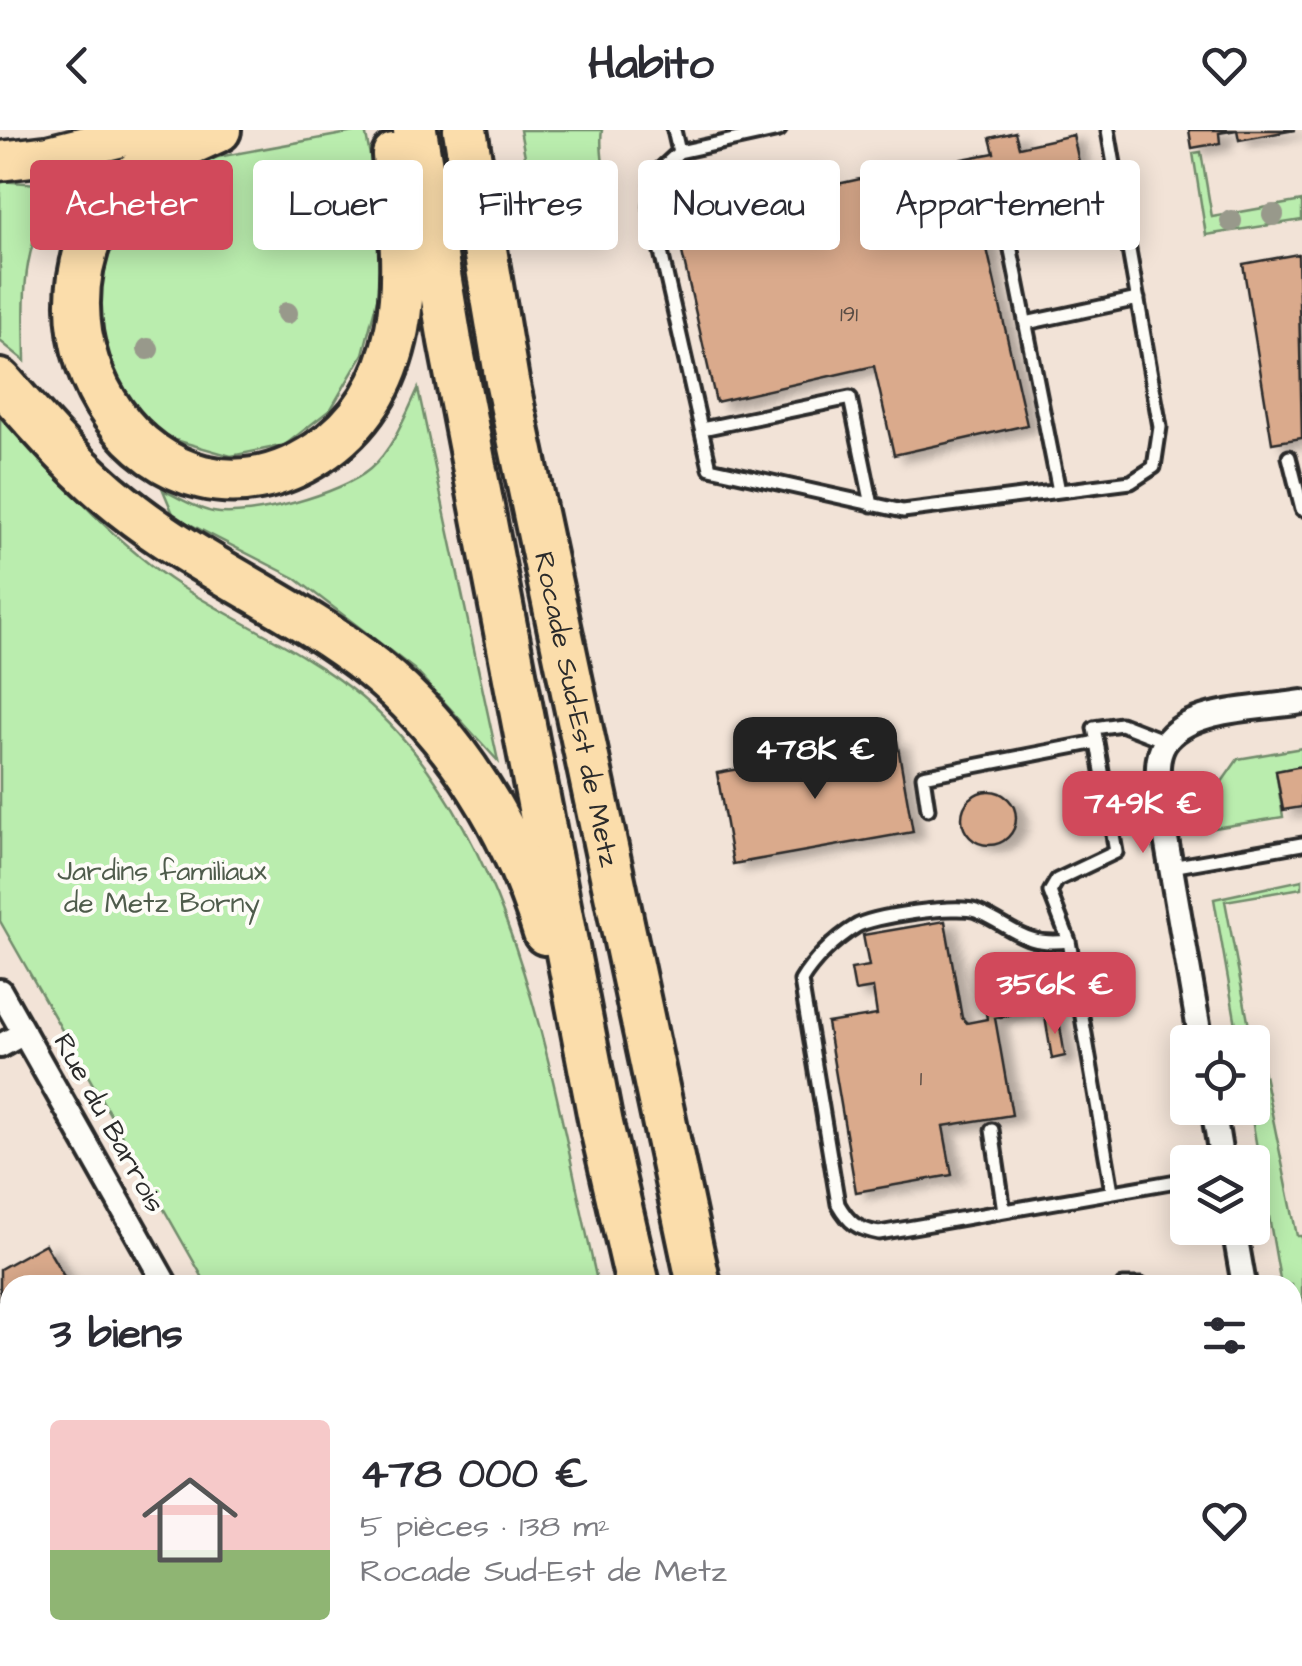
<!DOCTYPE html>
<html lang="fr">
<head>
<meta charset="utf-8">
<style>
	body { margin:0; font-family:"Architects Daughter",sans-serif; background:#f2f2f3; color:#2b2b33; height:100vh; display:flex; flex-direction:column; font-size:38px; white-space:nowrap }
	* { box-sizing:border-box; margin:0 }
	p { font-size:32px; color:#7c7c81 }
	.icon { flex:none; width:55px; height:55px; fill:none; stroke:currentColor; stroke-width:2; stroke-linecap:round; stroke-linejoin:round }
	.map { position:relative; flex:1; overflow:hidden }
	.drawer { position:absolute; left:0px; top:1145px; width:1302px; height:392px; display:flex; flex-direction:column; background:#fff; border-radius:30px 30px 0 0; box-shadow:0 5px 25px #0003 }
	.drawer>* { flex:none }
	.hud { position:absolute; left:30px; top:30px; width:1242px; height:90px; display:flex; gap:20px }
	.tools { position:absolute; left:1170px; top:895px; display:grid; gap:20px }
	.tools a { display:grid; place-items:center; width:100px; height:100px; border-radius:10px; background:#fff; box-shadow:0 5px 25px #0003; font-size:50px }
	.price { position:absolute; translate:-50% -85px; padding:0 22px; border-radius:20px; background:#d1495b; color:#fff; font-size:32px; line-height:65px; filter:drop-shadow(0 2px 5px #0008) }
	.price::after { content:''; position:absolute; left:50%; top:60px; width:30px; height:22px; margin-left:-15px; background:inherit; clip-path:polygon(0 0,100% 0,50% 100%) }
	.price.selected { background:#222; color:#fff }
	ul { padding:0; list-style:none }
	li { display:flex; align-items:center; gap:30px; height:250px; padding:0 50px }
	li+li { border-top:2px solid #e1e1e2 }
	li span { display:grid; place-items:center; flex:none; width:280px; height:200px; border-radius:10px; color:#555 }
	li>.icon { margin-inline-start:auto }
	span .icon { width:120px; height:120px; fill:#fffc; stroke-width:1 }
	li b { font-size:42px }
	h2 { display:flex; justify-content:space-between; align-items:center; height:120px; padding:0 50px; font-size:42px }
	.pill { padding:0 35px; border-radius:10px; background:#fff; box-shadow:0 5px 25px #0003; font-size:35px; line-height:90px }
	.pill.selected { background:#d1495b; color:#fff }
	header { display:flex; justify-content:space-between; align-items:center; height:130px; padding:0 50px; background:#fff; font-size:45px; font-weight:700 }
	.map>svg:first-child { display:block }
</style>
</head>
<body>
<header><svg class="icon" aria-label="back" viewBox="0 0 24 24"><path d="M15 5l-7 7 7 7"/></svg>Habito<svg class="icon" aria-label="heart" viewBox="0 0 24 24"><path d="M12 20l-8-8c-3-5 5-10 8-4 3-6 11-1 8 4z"/></svg></header>
<div class="map">
<svg width="1302" height="1536" viewBox="0 0 1302 1536">
	<defs>
		<filter id="shadow"><feDropShadow dx="11" dy="6" stdDeviation="5" flood-color="#0004"/></filter>
	</defs>
	<rect width="100%" height="100%" fill="#f2e3d7"/>
	<filter id="ink" filterUnits="userSpaceOnUse"><feTurbulence type="fractalNoise" baseFrequency=".01" numOctaves="2"/><feDisplacementMap in="SourceGraphic" scale="20" xChannelSelector="R" yChannelSelector="G"/><feConvolveMatrix kernelMatrix="1 2 1 2 8 2 1 2 1" color-interpolation-filters="sRGB"/></filter>
	<g filter="url(#ink)">
		<path fill="#baedae" stroke="#728c6c" stroke-width="2.5" d="M 365,0 L 381,81 L 379,162 L 363,224 L 331,279 L 285,315 L 231,326 L 172,309 L 125,277 L 94,226 L 89,165 L 115,96 L 144,64 L 207,29 Z
			M 520,0 L 602,0 C 596,34 622,73 584,95 L 573,92 L 556,75 L 554,49 L 529,47 Z
			M 1201,22 L 1212,87 L 1302,71 L 1302,90 L 1206,105 L 1193,23 Z
			M 0,51 L 63,56 C 19,114 24,163 25,231 L 0,211 Z
			M 418,259 L 498,631 L 415,540 L 295,448 L 174,386 L 163,360 C 178,367 197,379 213,382 C 250,389 341,364 370,339 C 393,319 406,285 418,259 Z
			M 0,283 C 56,344 110,411 180,456 C 240,494 306,521 361,567 C 521,702 553,962 598,1155 L 207,1155 L 0,791 Z
			M 1302,618 L 1302,636 L 1276,641 L 1283,687 L 1202,700 L 1200,683 L 1238,629 Z
			M 1302,750 L 1302,758 L 1225,771 L 1252,912 L 1239,912 L 1214,769 Z
			M 1253,917 L 1259,920 L 1297,1106 L 1302,1106 L 1302,1278 L 1293,1224 L 1292,1155 L 1281,1155 L 1250,978 Z
			M 414,1528 L 687,1528 L 689,1536 L 419,1536 Z"/>
		<path fill="#daaa8c" stroke="#2b2b2b" stroke-width="2.5" filter="url(#shadow)" d="M 1189,0 L 1295,0 L 1239,10 L 1237,0 L 1219,3 L 1220,13 L 1192,18 Z
			M 1015,2 L 1019,17 L 1073,5 L 1087,68 L 981,92 L 1027,295 L 894,325 L 874,236 L 716,272 L 676,96 L 834,60 L 833,55 L 883,44 L 994,23 L 990,8 Z
			M 1298,124 L 1302,308 L 1272,313 L 1243,134 Z
			M 897,611 L 913,702 L 733,734 L 717,643 Z
			M 1302,636 L 1302,677 L 1283,680 L 1276,641 Z
			M962 688a27 27 0 1 1 54 0a27 27 0 1 1-54 0Z
			M 945,791 L 962,888 L 967,893 L 987,889 L 986,883 L 996,882 L 989,846 L 1042,837 L 1049,878 L 995,888 L 1012,985 L 943,996 L 952,1045 L 856,1062 L 827,893 L 877,885 L 873,858 L 855,861 L 851,839 L 869,836 L 863,805 Z
			M 1058,885 L 1065,926 L 1052,929 L 1045,887 Z
			M 45,1114 L 69,1155 L 10,1155 L 10,1189 L 0,1195 L 0,1139 Z
			M 68,1528 L 101,1528 L 87,1536 L 73,1536 Z
			M 273,1528 L 346,1528 L 351,1536 L 258,1536 Z
			M 1051,1528 L 1177,1528 L 1178,1536 L 1052,1536 Z
			M 1051,1528 L 1052,1536 L 996,1536 L 1047,1528 Z"/>
		<g fill="none" stroke-linecap="round" stroke-linejoin="round">
			<defs>
				<path id="lane" d="M 674,0 L 679,22
					M 779,0 L 679,22 L 653,46 L 651,78 L 710,338 L 903,381 L 1131,352 L 1154,337 L 1160,297 L 1108,0
					M 1026,193 L 1138,169
					M 702,299 L 850,268 L 872,375
					M 1289,327 L 1302,379
					M 1059,361 L 1009,110 L 1123,83
					M 1097,612 L 1094,598 L 1121,594 L 1165,611
					M 928,679 L 923,646 L 1097,612 L 1116,722 L 1057,750 L 1050,762 L 1069,811
					M 1171,737 L 1302,714
					M 992,1000 L 1004,1081
					M 1112,1061 L 1069,811 C 1023,817 1014,797 976,781 C 958,774 871,786 855,797 C 835,809 812,832 801,851 L 838,1074 C 849,1093 857,1099 879,1103 L 1188,1049
					M 1123,1155 L 1141,1155"/>
				<path id="street" d="M 0,861 L 166,1155
					M 1201,912 L 1158,662 C 1158,644 1155,624 1168,609 C 1195,577 1263,579 1302,572
					M 0,916 L 24,903
					M 1213,978 L 1222,1032
					M 1234,1098 L 1244,1155
					M 1292,1436 L 1302,1491
					M 188,1536 L 203,1528"/>
				<path id="secondary" d="M 0,1478 L 10,1495
					M 29,1528 L 33,1536"/>
				<path id="primary" d="M 0,31 L 49,25 L 150,0"/>
				<g id="highway">
					<path d="M 219,0 C 185,16 148,30 121,57 C 0,201 156,430 318,323 C 362,294 387,251 397,199 C 408,142 399,83 394,25"/>
					<path d="M 415,0 L 450,211 L 601,994 L 638,1155"/>
					<path id="s1" d="M 465,0 L 507,251 L 699,1155"/>
					<path d="M 0,251 C 39,295 76,339 123,376 C 200,438 295,476 373,538 C 456,605 514,701 545,803"/>
					<path d="M 724,1528 L 726,1536"/>
					<path d="M 780,1528 L 782,1536"/>
					<path d="M 818,1528 L 821,1536"/>
				</g>
			</defs>
			<use href="#lane" stroke="#2b2b2b" stroke-width="19"/>
			<use href="#street" stroke="#2b2b2b" stroke-width="30"/>
			<use href="#secondary" stroke="#2b2b2b" stroke-width="40"/>
			<use href="#primary" stroke="#2b2b2b" stroke-width="45"/>
			<use href="#highway" stroke="#2b2b2b" stroke-width="50"/>
			<use href="#lane" stroke="#fdfcf7" stroke-width="11"/>
			<use href="#street" stroke="#fdfcf7" stroke-width="22"/>
			<use href="#secondary" stroke="#fdfcf7" stroke-width="32"/>
			<use href="#primary" stroke="#fbddab" stroke-width="38"/>
			<use href="#highway" stroke="#fbddab" stroke-width="42"/>
		</g>
		<g fill="#98998b">
			<circle cx="1273" cy="85" r="11"/>
			<circle cx="1231" cy="91" r="11"/>
			<circle cx="203" cy="92" r="11"/>
			<circle cx="287" cy="183" r="11"/>
			<circle cx="148" cy="219" r="11"/>
		</g>
	</g>
	<g text-anchor="middle" dominant-baseline="central" stroke-width="8" stroke-linejoin="round" paint-order="stroke">
		<g font-size="22" fill="#574b43">
			<text x="849" y="184">191</text>
			<text x="921" y="948">1</text>
		</g>
		<g font-size="28" fill="#2b2b2b" stroke="#fdfcf7">
			<text stroke="none"><textPath href="#s1" startOffset="590">Rocade Sud-Est de Metz</textPath></text>
			<text transform="translate(109 993) rotate(61)">Rue du Barrois</text>
		</g>
		<g font-size="28" fill="#4f5c4c" stroke="#fdfcf7">
			<text x="162" y="741">Jardins familiaux<tspan x="162" dy="32">de Metz Borny</tspan></text>
		</g>
	</g>
</svg>
<div class="tools">
<a><svg class="icon" aria-label="locate" viewBox="0 0 24 24"><circle cx="12" cy="12" r="6"/><path d="M12 2v4M12 18v4M2 12h4M18 12h4"/></svg></a>
<a><svg class="icon" aria-label="layers" viewBox="0 0 24 24"><path d="M12 4l9 5-9 5-9-5zM3 14l9 5 9-5"/></svg></a>
</div>
<b class="price selected" style="left:815px;top:672px">478K €</b>
<b class="price" style="left:1143px;top:726px">749K €</b>
<b class="price" style="left:1055px;top:907px">356K €</b>
<div class="hud">
<a class="pill selected">Acheter</a>
<a class="pill">Louer</a>
<a class="pill">Filtres</a>
<a class="pill">Nouveau</a>
<a class="pill">Appartement</a>
</div>
<section class="drawer">
<h2>3 biens<svg class="icon" aria-label="filters" viewBox="0 0 24 24"><path d="M4 7h16M4 17h16"/><circle cx="9" cy="7" r="2"/><circle cx="15" cy="17" r="2"/></svg></h2>
<ul>
<li><span style="background:linear-gradient(#f6c9c9 65%,#8fb573 0)"><svg class="icon" aria-label="home" viewBox="0 0 24 24"><path d="M3 11l9-7 9 7M6 9v11h12V9"/></svg></span><div><b>478 000 €</b><p>5 pièces · 138 m²</p><p>Rocade Sud-Est de Metz</p></div><svg class="icon" aria-label="heart" viewBox="0 0 24 24"><path d="M12 20l-8-8c-3-5 5-10 8-4 3-6 11-1 8 4z"/></svg></li>
</ul>
</section>
</div>
</body>
</html>
